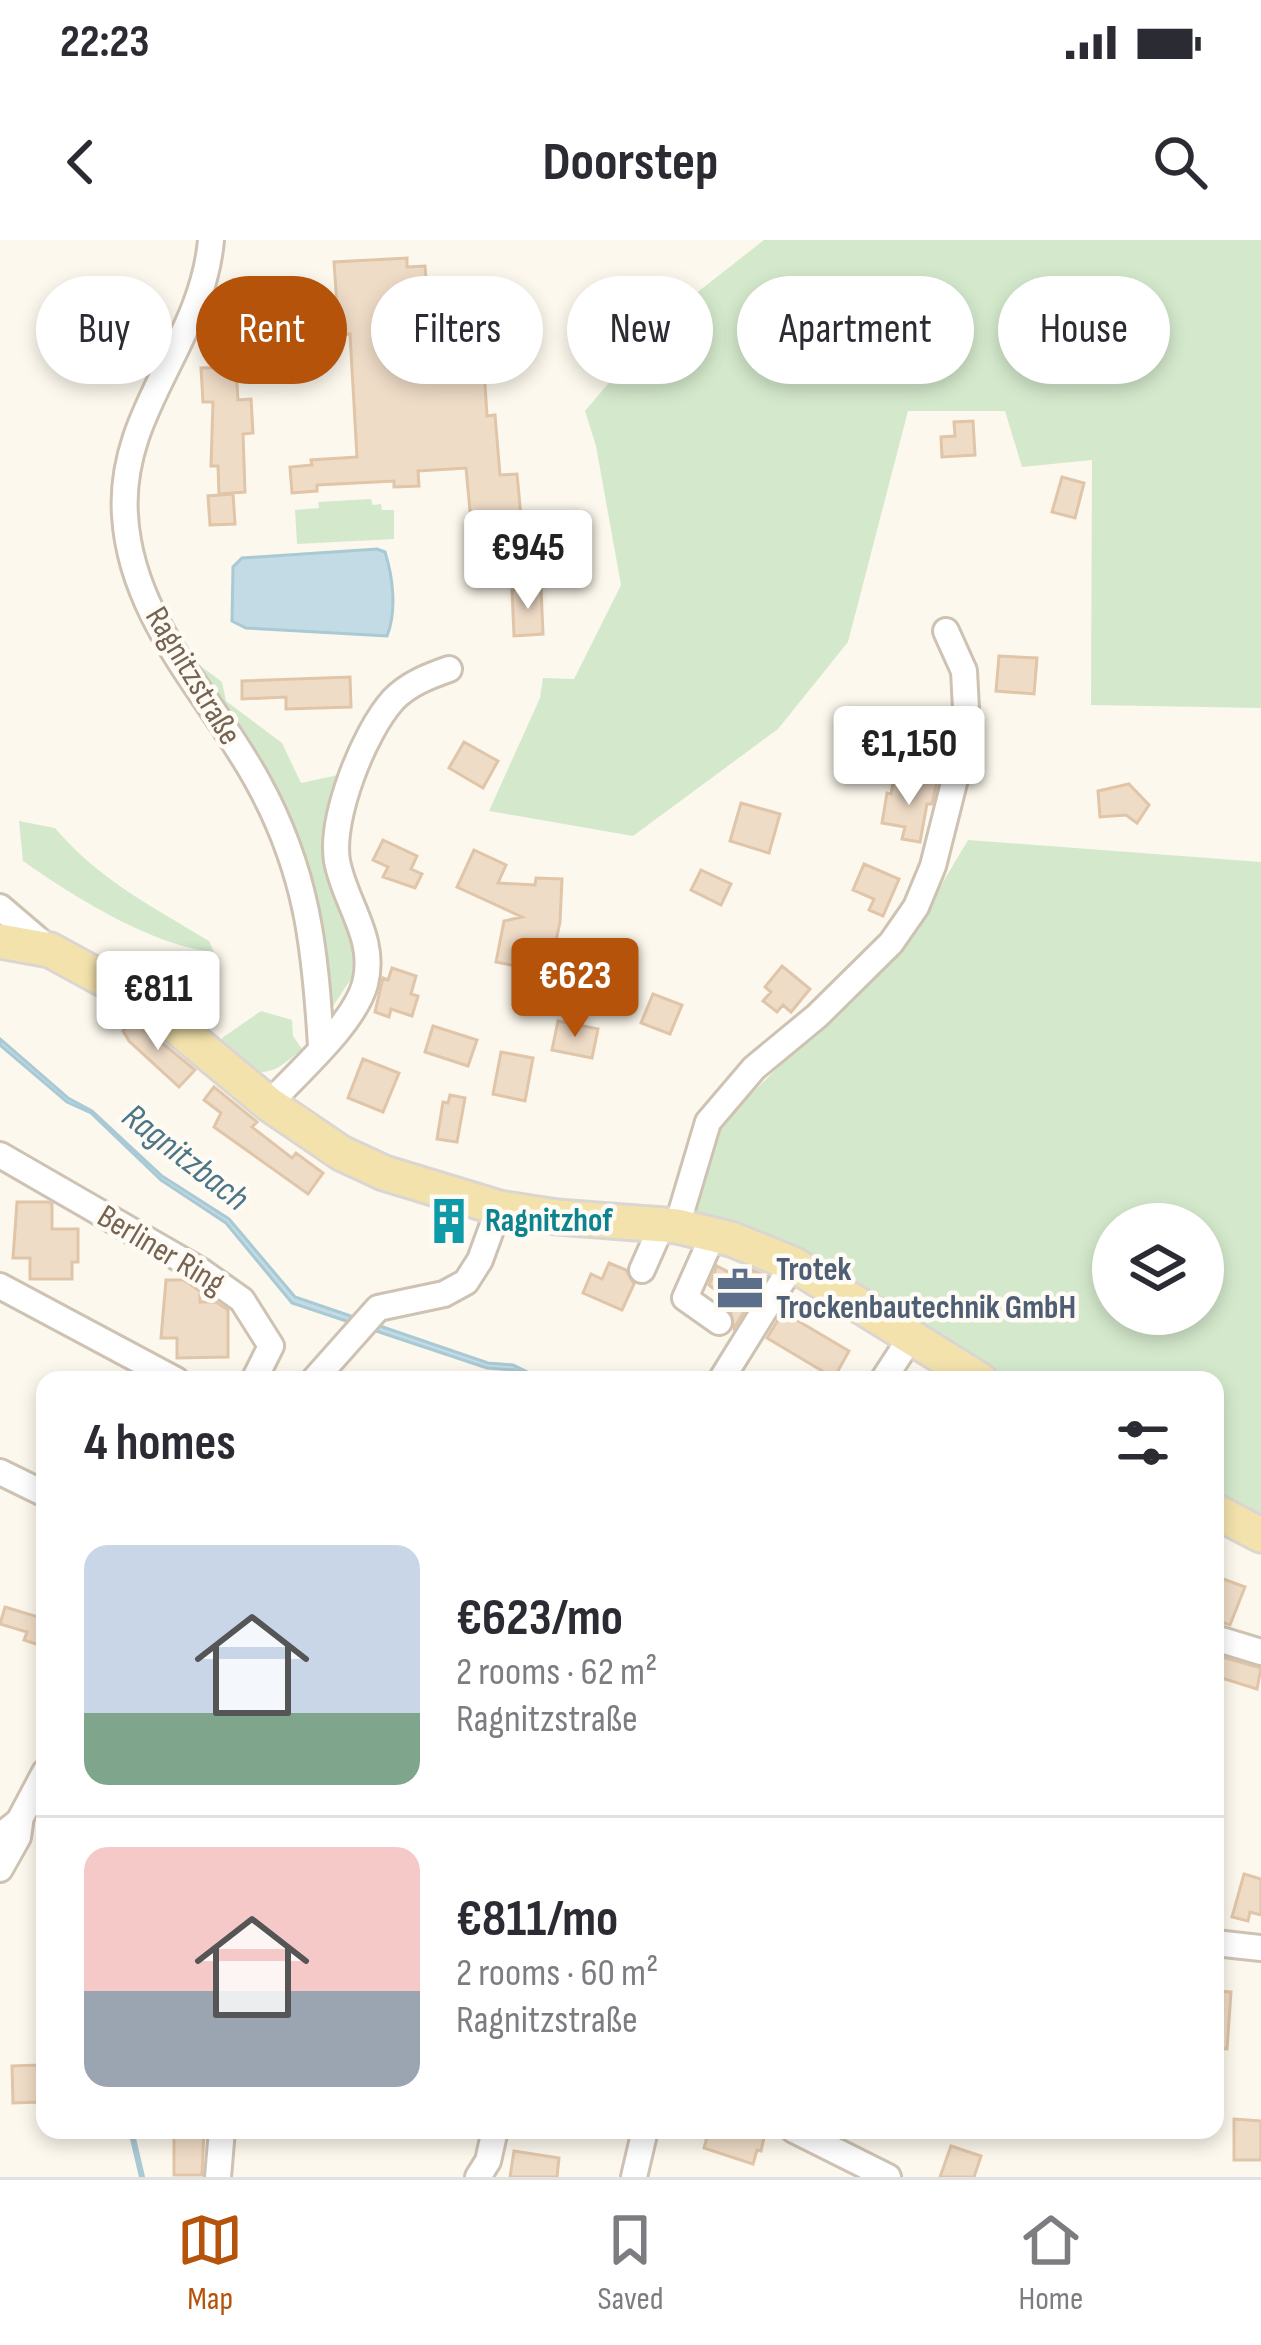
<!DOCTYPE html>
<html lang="en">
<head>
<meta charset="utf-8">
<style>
	body { margin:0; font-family:"Sofia Sans Condensed",sans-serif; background:#f7f7f7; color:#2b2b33; height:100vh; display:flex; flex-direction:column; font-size:45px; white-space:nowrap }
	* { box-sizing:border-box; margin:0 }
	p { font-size:39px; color:#7c7c81 }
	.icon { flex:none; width:66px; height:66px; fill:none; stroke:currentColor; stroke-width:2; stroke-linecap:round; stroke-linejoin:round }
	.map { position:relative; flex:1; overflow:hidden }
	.details { position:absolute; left:36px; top:1131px; width:1188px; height:768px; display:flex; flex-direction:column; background:#fff; border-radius:24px; box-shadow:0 6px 18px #0003 }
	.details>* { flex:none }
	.top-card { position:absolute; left:36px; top:36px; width:1191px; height:108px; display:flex; gap:24px }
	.buttons { position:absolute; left:1092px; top:963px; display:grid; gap:24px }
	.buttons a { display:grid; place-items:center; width:132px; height:132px; border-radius:50%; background:#fff; box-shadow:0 6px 18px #0003; font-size:60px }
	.price { position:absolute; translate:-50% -102px; padding:0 27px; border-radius:12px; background:#fff; color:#222; font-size:39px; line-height:78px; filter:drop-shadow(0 3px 6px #0008) }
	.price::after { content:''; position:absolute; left:50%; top:72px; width:36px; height:27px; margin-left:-18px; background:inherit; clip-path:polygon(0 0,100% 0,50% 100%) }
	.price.active { background:#b45309; color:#fff }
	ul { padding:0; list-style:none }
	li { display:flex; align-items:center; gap:36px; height:300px; padding:0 48px }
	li+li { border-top:3px solid #e1e1e2 }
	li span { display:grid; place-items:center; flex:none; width:336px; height:240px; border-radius:24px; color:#555 }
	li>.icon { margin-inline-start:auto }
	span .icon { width:144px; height:144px; fill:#fffc; stroke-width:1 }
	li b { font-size:51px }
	h2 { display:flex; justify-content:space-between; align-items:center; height:144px; padding:0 48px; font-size:51px }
	.chip { padding:0 42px; border-radius:54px; background:#fff; box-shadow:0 6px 18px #0003; font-size:42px; line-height:108px }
	.chip.active { background:#b45309; color:#fff }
	.status { display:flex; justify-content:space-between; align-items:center; height:84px; padding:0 60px; background:#fff; direction:ltr }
	.status svg { height:33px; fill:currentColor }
	header { display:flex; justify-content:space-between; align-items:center; height:156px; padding:0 48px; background:#fff; font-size:54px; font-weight:700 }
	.dock { display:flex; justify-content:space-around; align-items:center; height:168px; border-top:3px solid #e1e1e2; background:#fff; font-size:33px; color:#7c7c81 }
	.dock a { display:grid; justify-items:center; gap:6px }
	.dock .active { color:#b45309 }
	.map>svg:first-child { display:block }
</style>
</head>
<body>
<div class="status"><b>22:23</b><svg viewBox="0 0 49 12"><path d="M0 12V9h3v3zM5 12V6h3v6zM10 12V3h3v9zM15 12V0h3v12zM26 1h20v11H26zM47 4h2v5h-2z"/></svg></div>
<header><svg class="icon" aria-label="back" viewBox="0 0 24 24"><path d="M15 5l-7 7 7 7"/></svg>Doorstep<svg class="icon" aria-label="search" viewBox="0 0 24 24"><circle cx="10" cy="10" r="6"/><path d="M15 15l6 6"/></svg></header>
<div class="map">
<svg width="1261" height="1937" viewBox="0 0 1261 1937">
	<rect width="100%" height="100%" fill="#fcf8ed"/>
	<path fill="#d4e9cc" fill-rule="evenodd" d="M 764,0 L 1261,0 L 1261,468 L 1091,465 L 1092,220 L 1022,227 L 1005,171 L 908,171 L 848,402 L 778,489 L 633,596 L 489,571 L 540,458 L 543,438 L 574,439 L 621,345 L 596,206 L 585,171 L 662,80 Z
		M 371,259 L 373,265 L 381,264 L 382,270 L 394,270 L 394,299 L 297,304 L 295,270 L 319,268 L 318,262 Z
		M 202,427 L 222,442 L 226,461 L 282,503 L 301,543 L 338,535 C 328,568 317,605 327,639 C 337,671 353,696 357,730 L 327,775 L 311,652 L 295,587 L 206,441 Z
		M 19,581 L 55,588 C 98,639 153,667 209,701 L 214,712 C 152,706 73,656 23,621 Z
		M 968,600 L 1261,622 L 1261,1281 L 1215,1257 L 1215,1140 L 1005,1140 L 822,1020 L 691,971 L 713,892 L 912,694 ZM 1113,984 L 1203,984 L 1203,1074 L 1113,1074 Z
		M 261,771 L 292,780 L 293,796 L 302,809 C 263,844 256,836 221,805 L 222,798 Z"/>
	<path fill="#c2dbe4" stroke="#a9c9d5" stroke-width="3" d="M 377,309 L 385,312 C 393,337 397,371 387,396 L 246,388 L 232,381 L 233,327 L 242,318 Z
		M 0,799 L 68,858 L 92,871 L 162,936 L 229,979 L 295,1057 L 488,1123 L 513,1125 L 544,1140 L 515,1130 L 487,1128 L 292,1063 L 226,983 L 161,940 L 91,873 L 67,862 L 0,805 Z"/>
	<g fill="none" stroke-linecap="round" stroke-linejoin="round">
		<path stroke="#a9c9d5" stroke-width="6" d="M 131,1890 L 142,1937"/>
	</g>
	<path fill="#efdcc7" stroke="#e0c5a8" stroke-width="3" d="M 407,18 L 407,27 L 425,26 L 427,51 L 477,48 L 476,39 L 490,38 L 493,80 L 481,80 L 487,176 L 495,175 L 500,235 L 517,234 L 524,308 L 474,313 L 466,228 L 418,231 L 419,246 L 394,247 L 394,241 L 317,245 L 317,251 L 292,253 L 290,227 L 312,225 L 311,220 L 357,217 L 350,94 L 339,95 L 334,22 Z
		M 236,127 L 238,160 L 251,159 L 253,193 L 243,194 L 245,252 L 219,254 L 218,226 L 211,226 L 213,162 L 203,162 L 201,128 Z
		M 973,181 L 975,215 L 942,217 L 941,197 L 955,196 L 954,182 Z
		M 1062,237 L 1084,243 L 1075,278 L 1052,272 Z
		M 233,254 L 235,284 L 210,285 L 208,256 Z
		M 541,348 L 543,394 L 514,396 L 512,350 Z
		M 999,416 L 1037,418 L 1034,454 L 996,451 Z
		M 350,437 L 351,467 L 286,469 L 286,457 L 242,459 L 242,441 Z
		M 908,474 L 936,483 L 939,474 L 948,476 L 941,516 L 908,506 L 912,494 L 902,491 Z
		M 464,502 L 498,521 L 483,548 L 449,528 Z
		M 920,539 L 937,542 L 932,564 L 927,564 L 920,602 L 902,599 L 905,587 L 882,583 L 887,553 L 891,554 L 893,543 L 918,547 Z
		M 1129,544 L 1149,565 L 1137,583 L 1126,575 L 1100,577 L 1098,551 Z
		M 741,563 L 780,574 L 769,613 L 730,601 Z
		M 383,600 L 417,616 L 411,629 L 422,634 L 415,648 L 383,637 L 388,627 L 373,620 Z
		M 474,610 L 506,625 L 498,643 L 535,645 L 536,638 L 562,639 L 560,682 L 547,743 L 529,740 L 531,729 L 496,722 L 504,681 L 522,677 L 457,647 Z
		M 864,624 L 899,639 L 883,676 L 869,670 L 874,659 L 853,650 Z
		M 701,630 L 731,644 L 721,665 L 691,650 Z
		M 782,726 L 810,749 L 791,772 L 783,765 L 777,772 L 763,761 L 771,752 L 765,747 Z
		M 392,728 L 416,736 L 411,754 L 418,756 L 412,776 L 391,769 L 389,777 L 375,772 L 383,738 L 388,740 Z
		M 653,754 L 682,765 L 670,794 L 641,783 Z
		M 133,779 L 195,830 L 179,847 L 129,801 L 123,791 Z
		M 558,781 L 598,789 L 592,818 L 552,810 Z
		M 433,786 L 477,800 L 468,826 L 425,812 Z
		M 501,812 L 533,818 L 525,861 L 493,854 Z
		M 363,819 L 399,833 L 383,872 L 348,858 Z
		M 214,847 L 257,882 L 252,887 L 292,918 L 296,913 L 323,933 L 308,954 L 214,887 L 221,873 L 204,860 Z
		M 450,855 L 465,858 L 457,902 L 437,899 L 443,862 L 448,863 Z
		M 17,962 L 48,962 L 52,964 L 52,989 L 78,989 L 78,1022 L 72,1022 L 72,1039 L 30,1039 L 30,1018 L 13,1018 Z
		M 609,1023 L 626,1030 L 634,1044 L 622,1070 L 583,1053 L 591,1034 L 602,1039 Z
		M 717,1026 L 738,1037 L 741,1033 L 748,1038 L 752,1030 L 766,1036 L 734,1088 L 730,1070 L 733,1064 L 709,1045 Z
		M 166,1040 L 184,1040 L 200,1051 L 200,1062 L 216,1062 L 228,1070 L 228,1117 L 177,1118 L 177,1098 L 161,1098 Z
		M 783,1072 L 849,1111 L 834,1138 L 767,1098 Z
		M 1215,1336 L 1245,1347 L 1230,1385 L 1215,1380 Z
		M 5,1367 L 45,1379 L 45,1407 L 24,1400 L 27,1392 L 0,1384 Z
		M 1215,1415 L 1261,1428 L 1257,1449 L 1215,1436 Z
		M 1244,1634 L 1261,1639 L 1261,1675 L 1250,1672 L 1248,1681 L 1232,1677 Z
		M 1215,1751 L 1231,1752 L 1227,1809 L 1215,1808 Z
		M 39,1825 L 41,1862 L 13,1863 L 12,1826 Z
		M 1234,1879 L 1261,1881 L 1261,1920 L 1234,1920 Z
		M 174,1890 L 204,1890 L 202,1935 L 174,1935 Z
		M 709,1890 L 735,1890 L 764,1897 L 761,1911 L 757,1910 L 753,1924 L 704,1908 Z
		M 951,1906 L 981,1916 L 974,1937 L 940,1937 Z
		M 514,1911 L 559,1918 L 557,1937 L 510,1937 Z"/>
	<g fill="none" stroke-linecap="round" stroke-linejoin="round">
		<defs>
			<path id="minor" d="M 211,0 C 202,103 118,171 125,275 C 131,380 210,454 258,542 C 307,631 315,706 321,806
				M 0,667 L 48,708
				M 269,864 C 298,832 354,784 365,744 C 377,698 345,664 337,621 C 330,578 364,492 393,460 C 408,444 429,436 449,429
				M 0,915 L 201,1031 L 242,1060 L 271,1106 L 254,1140
				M 677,986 L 708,882 L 754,828 L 817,776 L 891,703 L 916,667 L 933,626 L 957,531 L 966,469 L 964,431 L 946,391
				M 713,995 L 685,1058 L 719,1082
				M 642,1030 L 658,994
				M 0,1046 L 176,1140
				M 314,1140 L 378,1068 L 444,1054 L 466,1042 L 480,1020 L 499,968
				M 721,1140 L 793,1024
				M 883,1140 L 911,1097
				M 0,1232 L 45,1254
				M 1215,1398 L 1261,1412
				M 0,1596 L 19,1581 L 45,1532
				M 0,1629 L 18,1597 L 20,1583
				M 1215,1703 L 1261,1708
				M 794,1890 L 888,1937
				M 218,1937 L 222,1890
				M 478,1937 L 488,1921 L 495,1890
				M 634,1937 L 645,1890"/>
			<path id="major" d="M 0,701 L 50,710 L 149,764 L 269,864 L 341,913 L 384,933 L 499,968 L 557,977 L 677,986 L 731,999 L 793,1024 L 980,1140
				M 1215,1271 L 1261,1295"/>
		</defs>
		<use href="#minor" stroke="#cec2b3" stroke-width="30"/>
		<use href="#major" stroke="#dbd6d2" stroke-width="39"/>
		<use href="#minor" stroke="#fff" stroke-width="24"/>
		<use href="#major" stroke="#f4e2ac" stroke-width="33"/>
	</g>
	<defs>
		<symbol id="building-bare" viewBox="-9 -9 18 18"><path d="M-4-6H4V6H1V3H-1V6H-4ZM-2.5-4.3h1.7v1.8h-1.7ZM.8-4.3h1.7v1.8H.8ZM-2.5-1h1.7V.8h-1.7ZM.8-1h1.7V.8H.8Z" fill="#0f9aa8" stroke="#fefbf4" stroke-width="2.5" paint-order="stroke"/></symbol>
		<symbol id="office-bare" viewBox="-9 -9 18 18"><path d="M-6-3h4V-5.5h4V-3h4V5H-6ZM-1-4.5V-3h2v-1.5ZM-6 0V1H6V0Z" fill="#5c6f8a" stroke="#fefbf4" stroke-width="2.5" paint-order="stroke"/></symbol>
	</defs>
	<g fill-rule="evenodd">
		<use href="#building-bare" x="416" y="948" width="66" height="66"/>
		<use href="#office-bare" x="707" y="1016" width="66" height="66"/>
	</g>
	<g text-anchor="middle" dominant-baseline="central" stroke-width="9" stroke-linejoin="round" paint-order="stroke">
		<g font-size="33" fill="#766351" stroke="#fefbf4">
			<text transform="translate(193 436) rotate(59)">Ragnitzstraße</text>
			<text transform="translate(161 1010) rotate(31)">Berliner Ring</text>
		</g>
		<g font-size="33" font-weight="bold" fill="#0d838f" stroke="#fefbf4" text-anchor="start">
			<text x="485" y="981">Ragnitzhof</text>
		</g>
		<g font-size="33" font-weight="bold" fill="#4e5e75" stroke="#fefbf4" text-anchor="start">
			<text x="776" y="1030">Trotek<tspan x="776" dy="38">Trockenbautechnik GmbH</tspan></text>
		</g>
		<g font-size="36" font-style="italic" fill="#4c7587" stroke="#fefbf4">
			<text transform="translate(185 918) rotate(38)">Ragnitzbach</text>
		</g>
	</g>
</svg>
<div class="buttons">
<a><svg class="icon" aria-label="layers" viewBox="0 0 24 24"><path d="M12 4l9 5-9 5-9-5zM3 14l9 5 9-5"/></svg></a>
</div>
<b class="price" style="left:528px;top:372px">€945</b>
<b class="price" style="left:909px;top:568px">€1,150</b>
<b class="price active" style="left:575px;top:800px">€623</b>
<b class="price" style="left:158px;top:813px">€811</b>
<div class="top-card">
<a class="chip">Buy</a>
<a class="chip active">Rent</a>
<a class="chip">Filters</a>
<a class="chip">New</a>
<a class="chip">Apartment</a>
<a class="chip">House</a>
</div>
<section class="details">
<h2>4 homes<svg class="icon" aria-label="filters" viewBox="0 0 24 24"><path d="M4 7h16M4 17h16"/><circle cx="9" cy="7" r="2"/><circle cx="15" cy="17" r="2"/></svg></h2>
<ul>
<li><span style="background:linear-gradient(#c9d6e8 70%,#7fa58c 0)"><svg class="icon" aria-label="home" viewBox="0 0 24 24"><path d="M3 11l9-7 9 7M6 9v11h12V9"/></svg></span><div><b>€623/mo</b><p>2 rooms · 62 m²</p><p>Ragnitzstraße</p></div></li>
<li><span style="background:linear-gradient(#f6c9c9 60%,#9aa5b1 0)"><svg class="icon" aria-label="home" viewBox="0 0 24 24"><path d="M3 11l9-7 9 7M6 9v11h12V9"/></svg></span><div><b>€811/mo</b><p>2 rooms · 60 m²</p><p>Ragnitzstraße</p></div></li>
</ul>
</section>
</div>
<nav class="dock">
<a class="active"><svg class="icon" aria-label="map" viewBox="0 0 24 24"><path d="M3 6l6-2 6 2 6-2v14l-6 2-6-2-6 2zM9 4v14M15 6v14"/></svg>Map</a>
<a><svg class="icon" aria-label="saved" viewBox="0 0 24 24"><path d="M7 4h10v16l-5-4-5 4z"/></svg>Saved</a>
<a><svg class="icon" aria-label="home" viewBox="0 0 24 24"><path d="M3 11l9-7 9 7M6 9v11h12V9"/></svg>Home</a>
</nav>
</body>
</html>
